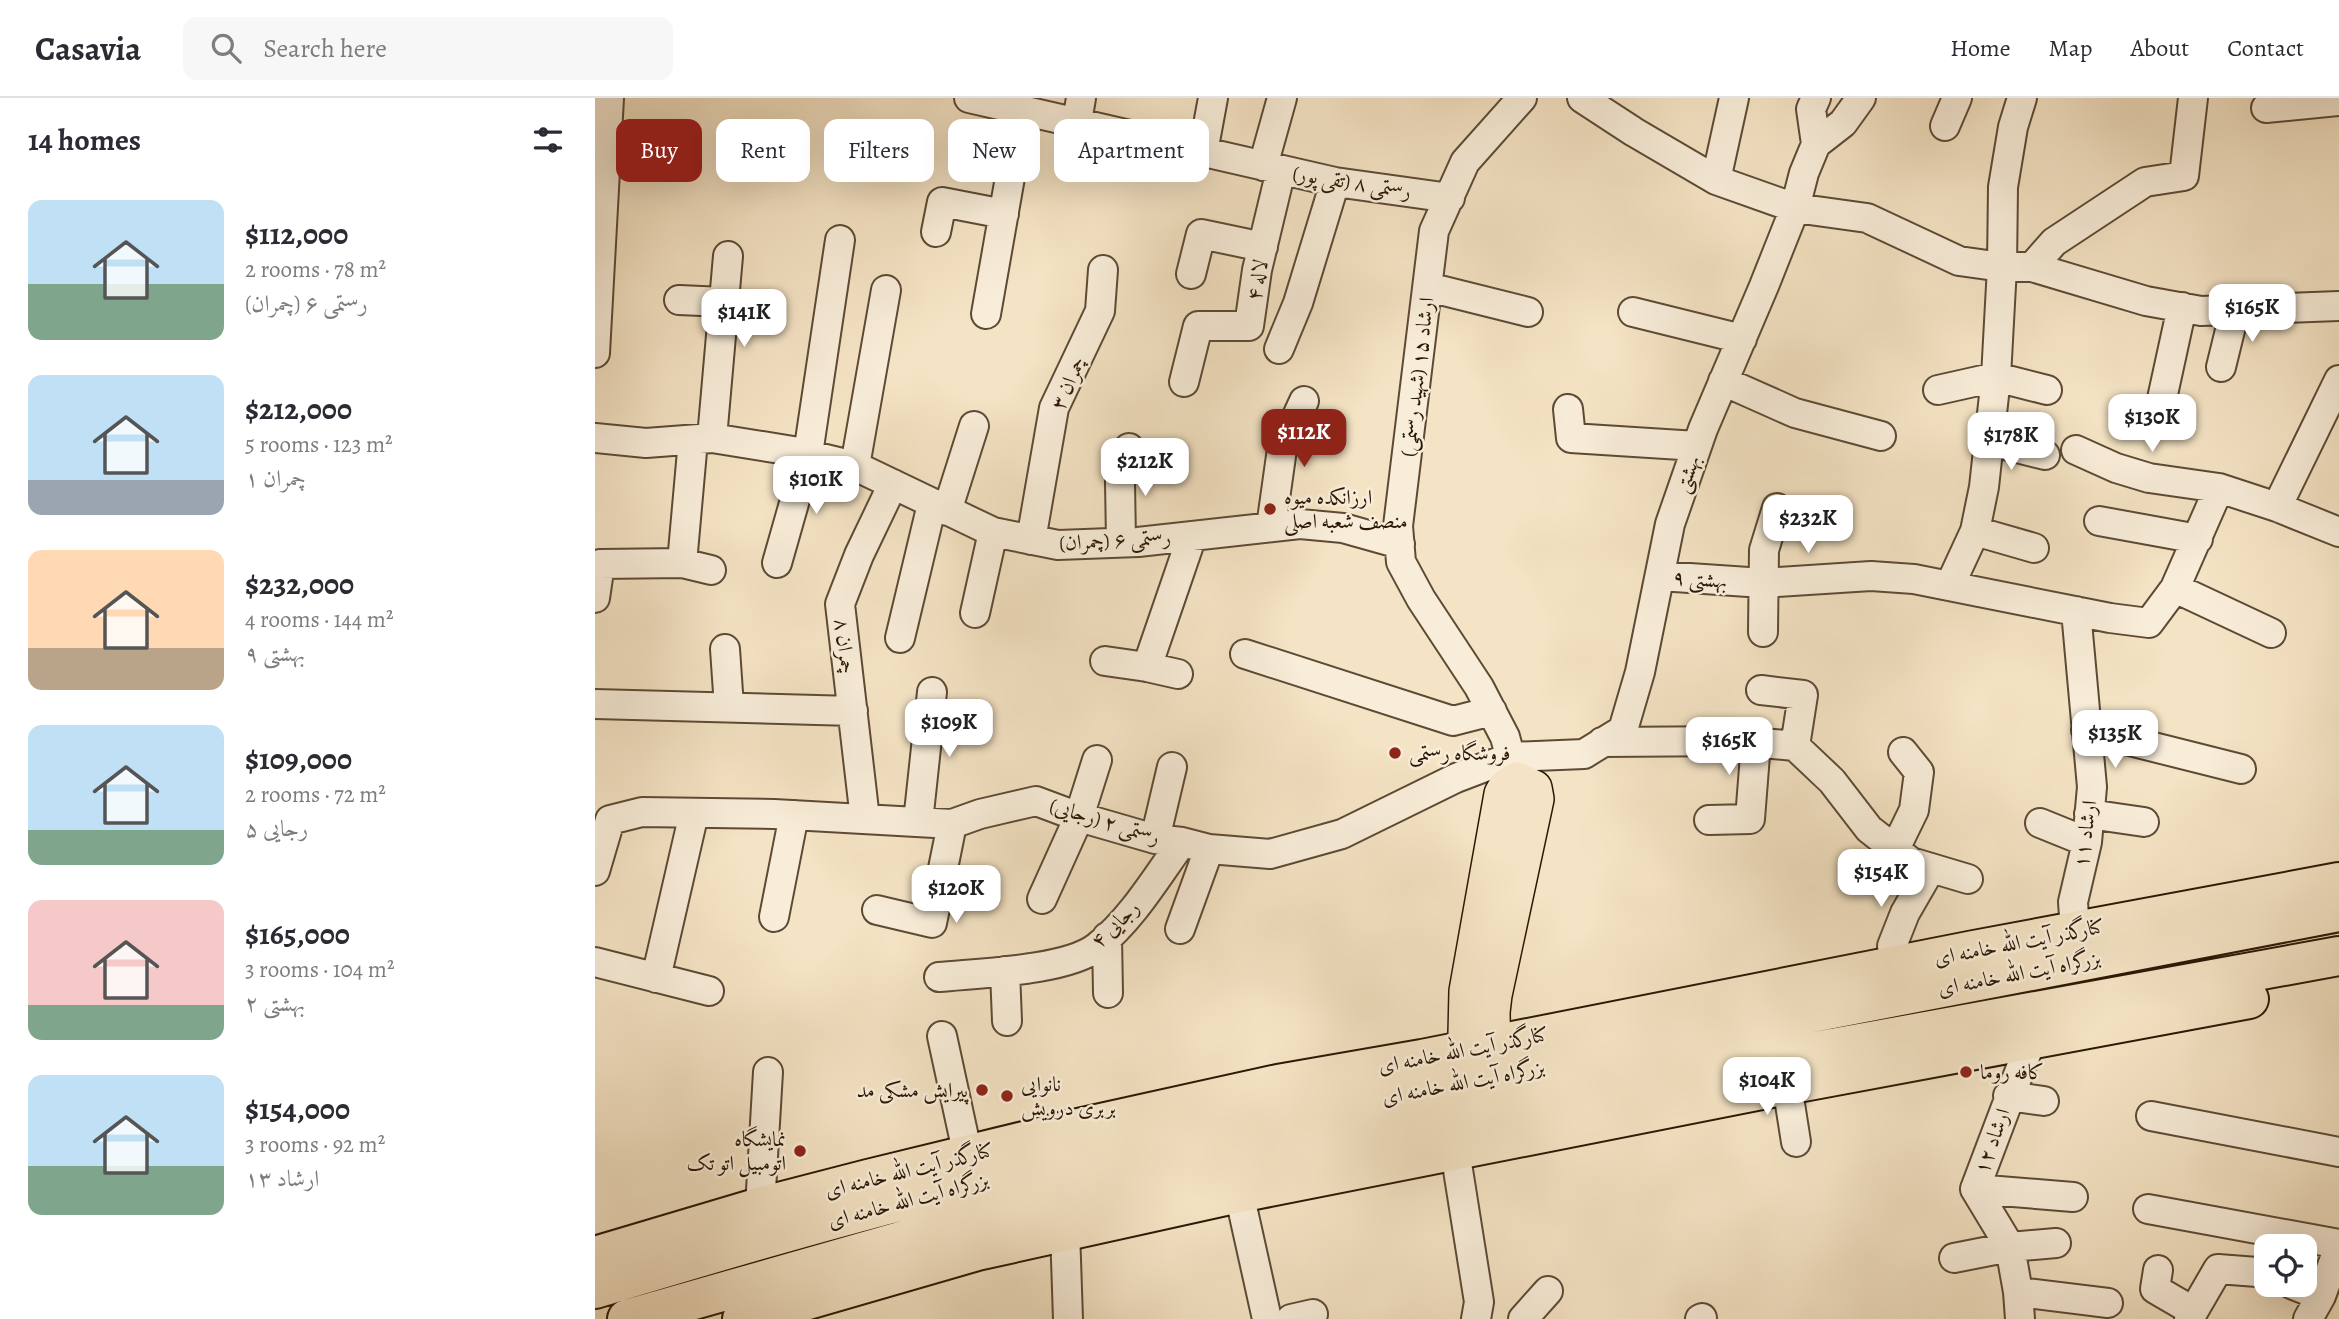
<!DOCTYPE html>
<html lang="en">
<head>
<meta charset="utf-8">
<style>
	body { margin:0; font-family:Alegreya,Amiri,serif; background:#f7f7f7; color:#2b2b33; height:100vh; display:flex; flex-direction:column; font-size:26px; white-space:nowrap }
	* { box-sizing:border-box; margin:0 }
	p { font-size:23px; color:#7c7c81 }
	.icon { flex:none; width:38px; height:38px; fill:none; stroke:currentColor; stroke-width:2; stroke-linecap:round; stroke-linejoin:round }
	.map { position:relative; flex:1; overflow:hidden }
	.side { display:flex; flex-direction:column; background:#fff; width:595px }
	.side>* { flex:none }
	.top-card { position:absolute; left:21px; top:21px; width:665px; height:63px; display:flex; gap:14px }
	.buttons { position:absolute; left:1659px; top:1136px; display:grid; gap:14px }
	.buttons a { display:grid; place-items:center; width:63px; height:63px; border-radius:14px; background:#fff; box-shadow:0 7px 28px #0002; font-size:35px }
	.price { position:absolute; translate:-50% -60px; padding:0 16px; border-radius:14px; background:#fff; color:#222; font-size:23px; line-height:46px; filter:drop-shadow(0 2px 4px #0008) }
	.price::after { content:''; position:absolute; left:50%; top:42px; width:21px; height:16px; margin-left:-10px; background:inherit; clip-path:polygon(0 0,100% 0,50% 100%) }
	.price.selected { background:#8f2418; color:#fff }
	ul { padding:0; list-style:none }
	li { display:flex; align-items:center; gap:21px; height:175px; padding:0 28px }
	li span { display:grid; place-items:center; flex:none; width:196px; height:140px; border-radius:14px; color:#555 }
	li>.icon { margin-inline-start:auto }
	span .icon { width:84px; height:84px; fill:#fffc; stroke-width:1 }
	li b { font-size:30px }
	h2 { display:flex; justify-content:space-between; align-items:center; height:84px; padding:0 28px; font-size:30px }
	.chip { padding:0 24px; border-radius:14px; background:#fff; box-shadow:0 7px 28px #0002; font-size:24px; line-height:63px }
	.chip.selected { background:#8f2418; color:#fff }
	header { display:flex; align-items:center; gap:42px; box-sizing:border-box; height:98px; padding:0 35px; background:#fff; border-bottom:2px solid #e1e1e2 }
	header strong { font-size:33px }
	nav { display:flex; gap:38px; margin-inline-start:auto; font-size:24px }
	.search { width:490px; height:63px; background:#f7f7f7; display:flex; align-items:center; gap:18px; box-sizing:border-box; padding:0 24px; border-radius:14px; color:#7c7c81; font-size:26px }
	main { display:flex; flex:1; min-height:0 }
	.map>svg:first-child { display:block }
</style>
</head>
<body>
<header>
<strong>Casavia</strong>
<div class="search"><svg class="icon" aria-label="search" viewBox="0 0 24 24"><circle cx="10" cy="10" r="6"/><path d="M15 15l6 6"/></svg>Search here</div>
<nav><a>Home</a><a>Map</a><a>About</a><a>Contact</a></nav>
</header>
<main>
<section class="side">
<h2>14 homes<svg class="icon" aria-label="filters" viewBox="0 0 24 24"><path d="M4 7h16M4 17h16"/><circle cx="9" cy="7" r="2"/><circle cx="15" cy="17" r="2"/></svg></h2>
<ul>
<li><span style="background:linear-gradient(#bfe0f5 60%,#7fa58c 0)"><svg class="icon" aria-label="home" viewBox="0 0 24 24"><path d="M3 11l9-7 9 7M6 9v11h12V9"/></svg></span><div><b>$112,000</b><p>2 rooms · 78 m²</p><p>رستمی ۶ (چمران)</p></div></li>
<li><span style="background:linear-gradient(#bfe0f5 75%,#9aa5b1 0)"><svg class="icon" aria-label="home" viewBox="0 0 24 24"><path d="M3 11l9-7 9 7M6 9v11h12V9"/></svg></span><div><b>$212,000</b><p>5 rooms · 123 m²</p><p>چمران ۱</p></div></li>
<li><span style="background:linear-gradient(#ffd9b3 70%,#b9a48a 0)"><svg class="icon" aria-label="home" viewBox="0 0 24 24"><path d="M3 11l9-7 9 7M6 9v11h12V9"/></svg></span><div><b>$232,000</b><p>4 rooms · 144 m²</p><p>بهشتی ۹</p></div></li>
<li><span style="background:linear-gradient(#bfe0f5 75%,#7fa58c 0)"><svg class="icon" aria-label="home" viewBox="0 0 24 24"><path d="M3 11l9-7 9 7M6 9v11h12V9"/></svg></span><div><b>$109,000</b><p>2 rooms · 72 m²</p><p>رجایی ۵</p></div></li>
<li><span style="background:linear-gradient(#f6c9c9 75%,#7fa58c 0)"><svg class="icon" aria-label="home" viewBox="0 0 24 24"><path d="M3 11l9-7 9 7M6 9v11h12V9"/></svg></span><div><b>$165,000</b><p>3 rooms · 104 m²</p><p>بهشتی ۲</p></div></li>
<li><span style="background:linear-gradient(#bfe0f5 65%,#7fa58c 0)"><svg class="icon" aria-label="home" viewBox="0 0 24 24"><path d="M3 11l9-7 9 7M6 9v11h12V9"/></svg></span><div><b>$154,000</b><p>3 rooms · 92 m²</p><p>ارشاد ۱۳</p></div></li>
</ul>
</section>
<div class="map">
<svg width="1744" height="1221" viewBox="0 0 1744 1221">
	<rect width="100%" height="100%" fill="#f4e3c4"/>
	<filter id="stains"><feTurbulence type="fractalNoise" baseFrequency=".00286" numOctaves="4"/><feColorMatrix values="0 0 0 0 .2 0 0 0 0 .09 0 0 0 0 .02 0 0 0 .5 -.17"/></filter>
	<radialGradient id="worn" r=".72"><stop offset=".6" stop-color="#630" stop-opacity="0"/><stop offset="1" stop-color="#630" stop-opacity=".3"/></radialGradient>
	<g fill="none" stroke-linecap="round" stroke-linejoin="round">
		<defs>
			<path id="minor" d="M 374,0 L 740,84 L 855,100
				M 987,0 L 1039,34 L 1121,82 L 1200,110 L 1272,120 L 1364,163 L 1407,169 L 1437,169 L 1551,203 L 1606,213 L 1744,208
				M 1671,10 L 1744,3
				M 482,24 L 486,0
				M 1350,28 L 1362,0
				M 1221,46 L 1216,11 L 1221,0
				M 608,54 L 618,0
				M 668,68 L 687,0
				M 1121,82 L 1139,0
				M 341,134 L 347,104 L 409,116
				M 1437,169 L 1459,144 L 1550,84 L 1589,78 L 1598,0
				M 596,176 L 606,136 L 668,149
				M 833,189 L 933,214
				M 84,202 L 129,204
				M 1038,214 L 1147,241
				M 391,216 L 427,11
				M 684,251 L 703,205 L 740,84
				M 0,255 L 14,0
				M 1626,269 L 1640,212
				M 1128,283 L 1200,315 L 1286,338
				M 589,284 L 603,228 L 654,228 L 662,172 L 686,72
				M 1343,292 L 1401,279 L 1452,292
				M 1565,310 L 1587,209
				M 973,311 L 976,340 L 1102,348
				M 0,340 L 51,345 L 117,340 L 198,353 L 260,368 L 398,434 L 463,447 L 543,444 L 705,426 L 748,430 L 805,446
				M 117,340 L 133,158
				M 1394,343 L 1450,357
				M 1481,352 L 1521,370 L 1554,380 L 1624,390 L 1682,409 L 1744,434
				M 260,368 L 291,192
				M 1682,409 L 1744,282
				M 352,413 L 379,328
				M 1504,423 L 1603,441
				M 676,429 L 687,351 L 709,303
				M 1380,433 L 1439,450
				M 436,442 L 459,310 L 505,213 L 508,172
				M 526,444 L 525,383 L 534,350
				M 87,465 L 98,342
				M 182,465 L 213,356 L 245,142
				M 1065,478 L 1168,485 L 1276,478 L 1319,481 L 1515,520 L 1554,525 L 1580,490 L 1624,390
				M 1355,487 L 1380,433 L 1389,389 L 1401,279 L 1407,169 L 1408,89 L 1418,29 L 1427,0
				M 1580,490 L 1676,535
				M 0,500 L 5,466 L 87,465 L 116,472
				M 380,515 L 398,434
				M 1168,534 L 1169,452 L 1182,410
				M 305,540 L 337,406
				M 130,551 L 134,609
				M 650,556 L 858,623 L 897,613
				M 510,563 L 552,569 L 583,576
				M 552,569 L 597,438
				M 1166,592 L 1208,597 L 1200,648
				M 0,606 L 258,613
				M 1491,632 L 1646,671
				M 1007,644 L 1146,643 L 1200,648 L 1237,683 L 1274,731 L 1316,764 L 1373,781
				M 920,676 L 910,639 L 884,589 L 826,501 L 806,464 L 803,428 L 839,133 L 870,64 L 927,0
				M 1494,716 L 1549,724
				M 270,721 L 245,506 L 264,457 L 298,386
				M 1114,722 L 1155,721 L 1161,644
				M 323,724 L 337,594
				M 1445,725 L 1492,744
				M 560,741 L 577,669
				M 1300,751 L 1319,712 L 1324,674 L 1308,654
				M 0,773 L 15,722 L 47,714 L 179,716 L 357,726 L 385,716 L 441,703 L 484,719 L 560,741 L 587,744 L 614,751 L 675,756 L 747,736 L 861,680 L 916,659 L 989,656 L 1028,632 L 1045,574 L 1075,426 L 1108,331 L 1169,188 L 1200,110 L 1209,75 L 1221,46 L 1248,25 L 1266,0
				M 447,801 L 484,719 L 502,662
				M 282,812 L 337,825 L 357,726
				M 179,819 L 199,717
				M 585,831 L 614,751
				M 1480,833 L 1478,804 L 1492,744 L 1497,689 L 1481,513
				M 512,839 L 513,895
				M 0,864 L 114,893
				M 1300,868 L 1297,848 L 1310,815 L 1336,770
				M 410,873 L 412,923
				M 344,879 C 384,875 471,873 502,849 C 537,821 561,780 587,744
				M 61,880 L 99,715
				M 347,938 L 373,1058
				M 1192,987 L 1201,1044
				M 1413,998 L 1449,1003
				M 1556,1018 L 1744,1054
				M 860,1053 L 884,1204 L 881,1221
				M 1380,1091 L 1478,1099
				M 644,1095 L 672,1221
				M 165,1109 L 173,974
				M 1553,1111 L 1744,1146
				M 470,1132 L 473,1221
				M 1359,1160 L 1415,1149 L 1461,1145
				M 1563,1172 L 1560,1191 L 1598,1213
				M 1696,1186 L 1726,1198
				M 1423,1194 L 1513,1205
				M 696,1221 L 718,1216
				M 928,1221 L 953,1193
				M 1105,1221 L 1107,1220
				M 1425,1221 L 1423,1194 L 1415,1149 L 1380,1091 L 1436,943
				M 1594,1221 L 1623,1171 L 1662,1174 L 1671,1177
				M 1713,1221 L 1726,1198 L 1744,1149"/>
			<path id="major" d="M 870,979 L 872,893 L 907,696 L 911,689 L 922,682 L 939,690 L 941,701 L 899,897 L 897,914 L 898,974"/>
			<path id="highway" d="M 0,1158 L 165,1109 L 273,1081 L 470,1033 L 683,986 L 827,961 L 1379,852 L 1744,784
				M 0,1191 C 158,1143 317,1097 479,1062 L 1180,922 L 1744,814
				M 32,1221 L 372,1124 L 531,1084 L 1122,971 L 1744,858
				M 147,1221 L 382,1153 L 644,1095 L 1192,987 L 1654,901"/>
		</defs>
		<use href="#minor" stroke="#5d4a35" stroke-width="32"/>
		<use href="#major" stroke="#2b1705" stroke-width="38"/>
		<use href="#highway" stroke="#2b1705" stroke-width="42"/>
		<use href="#minor" stroke="#f8edd9" stroke-width="28"/>
		<use href="#major" stroke="#f4e3c4" stroke-width="35"/>
		<use href="#highway" stroke="#f4e3c4" stroke-width="38"/>
	</g>
	<g fill="#8f2418" stroke="#f8edd9" stroke-width="2.5">
		<circle cx="675" cy="411" r="7"/>
		<circle cx="800" cy="655" r="7"/>
		<circle cx="1371" cy="974" r="7"/>
		<circle cx="387" cy="992" r="7"/>
		<circle cx="412" cy="998" r="7"/>
		<circle cx="205" cy="1053" r="7"/>
	</g>
	<g text-anchor="middle" dominant-baseline="central" stroke-width="5" stroke-linejoin="round" paint-order="stroke">
		<g font-size="21" fill="#2b1705" stroke="#f8edd9">
			<text transform="translate(757 84) rotate(9)">رستمی ۸ (تقی پور)</text>
			<text transform="translate(662 182) rotate(-80)">لاله ۴</text>
			<text transform="translate(822 279) rotate(-83)">ارشاد ۱۵ (شهید رستمی)</text>
			<text transform="translate(473 285) rotate(-66)">چمران ۳</text>
			<text transform="translate(1092 376) rotate(-71)">بهشتی</text>
			<text transform="translate(520 442) rotate(-3)">رستمی ۶ (چمران)</text>
			<text transform="translate(1105 481) rotate(4)">بهشتی ۹</text>
			<text transform="translate(250 548) rotate(83)">چمران ۸</text>
			<text transform="translate(510 723) rotate(17)">رستمی ۲ (رجایی)</text>
			<text transform="translate(1490 736) rotate(-82)">ارشاد ۱۱</text>
			<text transform="translate(520 826) rotate(-44)">رجایی ۴</text>
			<text transform="translate(1424 844) rotate(-11)">کنارگذر آیت الله خامنه ای</text>
			<text transform="translate(1424 875) rotate(-11)">بزرگراه آیت الله خامنه ای</text>
			<text transform="translate(868 952) rotate(-11)">کنارگذر آیت الله خامنه ای</text>
			<text transform="translate(868 984) rotate(-11)">بزرگراه آیت الله خامنه ای</text>
			<text transform="translate(1397 1043) rotate(-70)">ارشاد ۱۲</text>
			<text transform="translate(314 1072) rotate(-14)">کنارگذر آیت الله خامنه ای</text>
			<text transform="translate(313 1102) rotate(-15)">بزرگراه آیت الله خامنه ای</text>
		</g>
		<g font-size="21" fill="#2b1705" stroke="#f8edd9" text-anchor="start">
			<text x="689" y="399">ارزانکده میوه<tspan x="689" dy="24">منصف شعبه اصلی</tspan></text>
			<text x="814" y="655">فروشگاه رستمی</text>
			<text x="1385" y="974">کافه روما</text>
			<text x="426" y="986">نانوایی<tspan x="426" dy="24">بربری درویش</tspan></text>
			<text x="373" y="992" text-anchor="end">پیرایش مشکی مد</text>
			<text x="191" y="1041" text-anchor="end">نمایشگاه<tspan x="191" dy="24">اتومبیل اتو تک</tspan></text>
		</g>
	</g>
	<rect width="100%" height="100%" filter="url(#stains)"/>
	<rect width="100%" height="100%" fill="url(#worn)"/>
</svg>
<div class="buttons">
<a><svg class="icon" aria-label="locate" viewBox="0 0 24 24"><circle cx="12" cy="12" r="6"/><path d="M12 2v4M12 18v4M2 12h4M18 12h4"/></svg></a>
</div>
<b class="price" style="left:1657px;top:246px">$165K</b>
<b class="price" style="left:149px;top:251px">$141K</b>
<b class="price" style="left:1557px;top:356px">$130K</b>
<b class="price selected" style="left:709px;top:371px">$112K</b>
<b class="price" style="left:1416px;top:374px">$178K</b>
<b class="price" style="left:550px;top:400px">$212K</b>
<b class="price" style="left:221px;top:418px">$101K</b>
<b class="price" style="left:1213px;top:457px">$232K</b>
<b class="price" style="left:354px;top:661px">$109K</b>
<b class="price" style="left:1520px;top:672px">$135K</b>
<b class="price" style="left:1134px;top:679px">$165K</b>
<b class="price" style="left:1286px;top:811px">$154K</b>
<b class="price" style="left:361px;top:827px">$120K</b>
<b class="price" style="left:1172px;top:1019px">$104K</b>
<div class="top-card">
<a class="chip selected">Buy</a>
<a class="chip">Rent</a>
<a class="chip">Filters</a>
<a class="chip">New</a>
<a class="chip">Apartment</a>
</div>
</div>
</main>
</body>
</html>
